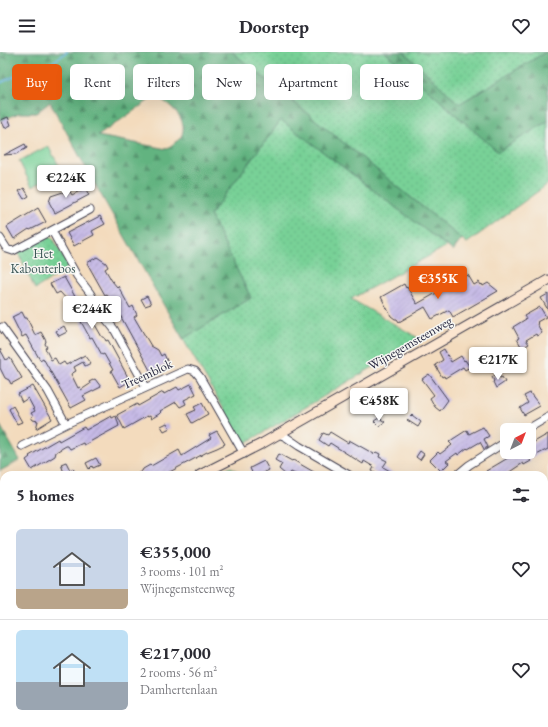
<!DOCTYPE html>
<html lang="en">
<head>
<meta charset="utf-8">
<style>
	body { margin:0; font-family:"EB Garamond",serif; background:#f7f7f7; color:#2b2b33; height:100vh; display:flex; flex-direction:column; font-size:15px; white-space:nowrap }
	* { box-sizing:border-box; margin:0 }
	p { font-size:13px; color:#7c7c81 }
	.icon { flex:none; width:22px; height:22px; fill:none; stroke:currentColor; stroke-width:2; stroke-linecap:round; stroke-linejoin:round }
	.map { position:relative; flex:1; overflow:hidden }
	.details { position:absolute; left:0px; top:419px; width:548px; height:256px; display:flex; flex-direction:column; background:#fff; border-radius:12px 12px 0 0; box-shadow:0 4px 16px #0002 }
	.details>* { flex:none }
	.hud { position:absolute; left:12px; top:12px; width:524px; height:36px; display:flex; gap:8px }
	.needle { width:26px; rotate:42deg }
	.fabs { position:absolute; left:500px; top:371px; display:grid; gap:8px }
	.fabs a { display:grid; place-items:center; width:36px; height:36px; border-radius:6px; background:#fff; box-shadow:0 4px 16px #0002; font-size:20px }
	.price { position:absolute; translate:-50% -34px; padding:0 9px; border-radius:4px; background:#fff; color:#222; font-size:13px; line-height:26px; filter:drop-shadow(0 1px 2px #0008) }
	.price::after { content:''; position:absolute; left:50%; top:24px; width:12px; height:9px; margin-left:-6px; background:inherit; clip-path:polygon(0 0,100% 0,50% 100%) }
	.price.current { background:#ea580c; color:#fff }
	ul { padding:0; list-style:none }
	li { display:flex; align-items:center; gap:12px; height:100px; padding:0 16px }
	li+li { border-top:1px solid #e1e1e2 }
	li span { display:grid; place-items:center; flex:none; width:112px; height:80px; border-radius:6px; color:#555 }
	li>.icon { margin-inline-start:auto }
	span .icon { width:48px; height:48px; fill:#fffc; stroke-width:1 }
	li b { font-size:17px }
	h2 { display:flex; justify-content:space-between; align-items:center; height:48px; padding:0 16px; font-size:17px }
	.tag { padding:0 14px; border-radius:6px; background:#fff; box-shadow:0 4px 16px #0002; font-size:14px; line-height:36px }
	.tag.current { background:#ea580c; color:#fff }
	header { display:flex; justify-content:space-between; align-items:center; height:52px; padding:0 16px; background:#fff; font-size:18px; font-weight:700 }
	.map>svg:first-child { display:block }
</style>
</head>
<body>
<header><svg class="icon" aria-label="menu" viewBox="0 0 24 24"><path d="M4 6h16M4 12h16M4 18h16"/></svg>Doorstep<svg class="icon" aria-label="heart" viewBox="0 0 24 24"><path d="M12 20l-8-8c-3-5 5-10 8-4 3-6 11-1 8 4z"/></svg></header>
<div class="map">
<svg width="548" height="675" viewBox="0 0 548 675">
	<defs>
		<pattern id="grass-dots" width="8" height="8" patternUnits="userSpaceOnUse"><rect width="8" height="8" fill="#78d197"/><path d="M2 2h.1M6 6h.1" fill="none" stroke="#68b383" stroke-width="1.8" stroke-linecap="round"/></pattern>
		<pattern id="forest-firs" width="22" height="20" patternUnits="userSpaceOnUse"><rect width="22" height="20" fill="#62b380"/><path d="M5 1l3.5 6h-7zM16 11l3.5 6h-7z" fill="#50916a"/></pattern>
		<pattern id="building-hatch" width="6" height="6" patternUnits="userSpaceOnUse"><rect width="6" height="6" fill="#c6bae6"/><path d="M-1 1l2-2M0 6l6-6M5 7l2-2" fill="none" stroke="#aaa0c6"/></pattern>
	</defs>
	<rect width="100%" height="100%" fill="#f6f6f2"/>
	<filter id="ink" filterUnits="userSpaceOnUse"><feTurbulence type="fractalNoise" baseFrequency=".025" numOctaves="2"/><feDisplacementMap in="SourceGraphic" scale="8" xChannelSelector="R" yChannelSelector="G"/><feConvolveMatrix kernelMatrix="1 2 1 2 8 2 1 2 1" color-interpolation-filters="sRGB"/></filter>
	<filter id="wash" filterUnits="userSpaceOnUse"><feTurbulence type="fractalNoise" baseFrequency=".012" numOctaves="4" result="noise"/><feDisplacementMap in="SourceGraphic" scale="16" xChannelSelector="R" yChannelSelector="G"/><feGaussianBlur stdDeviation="0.9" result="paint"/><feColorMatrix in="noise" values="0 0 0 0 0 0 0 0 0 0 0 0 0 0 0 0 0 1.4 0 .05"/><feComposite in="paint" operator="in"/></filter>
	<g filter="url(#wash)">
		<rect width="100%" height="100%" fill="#f3dbbd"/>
		<path fill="url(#grass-dots)" stroke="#4d7a69" d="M 232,0 L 385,0 L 498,100 L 548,69 L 548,132 L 467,191 Z
			M 404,0 L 546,0 L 459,52 Z
			M 281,68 L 447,194 L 351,247 L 420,287 L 244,392 L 183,287 L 251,246 L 210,163 Z
			M 48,184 L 53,186 L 69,215 L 35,237 L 18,200 Z
			M 231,415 L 243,423 L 214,423 Z
			M 4,520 L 4,658 L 0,660 L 0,522 Z"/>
		<path fill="url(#forest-firs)" stroke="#426a5e" fill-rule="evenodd" d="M 0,0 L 232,0 L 462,187 L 453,199 L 281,68 L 210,163 L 251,246 L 183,287 L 92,127 L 50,50 L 36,61 L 19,61 L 0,69 ZM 155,44 C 169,51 190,67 181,85 C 178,89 171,93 167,97 L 98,84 Z
			M 385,0 L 404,0 L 459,52 L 546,0 L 548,0 L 548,69 L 498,100 Z
			M 0,373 L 20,408 L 0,419 Z
			M 544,611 L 548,614 L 548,675 L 0,675 L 0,660 L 4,658 L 4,671 L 544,671 Z"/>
		<path fill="#78d197" stroke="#4d7a69" d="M 48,94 L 62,119 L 32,135 L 19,109 Z"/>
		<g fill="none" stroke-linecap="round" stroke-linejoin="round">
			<path stroke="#63b5df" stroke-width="2" d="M 0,31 L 24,20 L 53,10 L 67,0"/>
		</g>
		<g id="blocks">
			<path fill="url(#building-hatch)" d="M 8,65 L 11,73 L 5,76 L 1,68 Z
				M 25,92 L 27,96 L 16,102 L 4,103 Z
				M 24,136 L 29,144 L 24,147 L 19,139 Z
				M 85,136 L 89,143 L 55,161 L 49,150 L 51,144 L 63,140 L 64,141 L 69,138 L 72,143 Z
				M 38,156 L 46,170 L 30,178 L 29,177 L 14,187 L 7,175 Z
				M 100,164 L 105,172 L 92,179 L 94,183 L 74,194 L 67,181 Z
				M 97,205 L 106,211 L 108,215 L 105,217 L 112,229 L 117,235 L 118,234 L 130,256 L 133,254 L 137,263 L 134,265 L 151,294 L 158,298 L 161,304 L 164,302 L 168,311 L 151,320 L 115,254 L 114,255 L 107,242 L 105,243 L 87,211 Z
				M 468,223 L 474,233 L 479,230 L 481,233 L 482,232 L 483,234 L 488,231 L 498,239 L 453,265 L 449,258 L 432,267 L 425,255 L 399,270 L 397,267 L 395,267 L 391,264 L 381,245 L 404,232 L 406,236 L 407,235 L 417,252 Z
				M 64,225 L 78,250 L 81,248 L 102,285 L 104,285 L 106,289 L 108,288 L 130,329 L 120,335 L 111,319 L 113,318 L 104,302 L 102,303 L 92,285 L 90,286 L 79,266 L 77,267 L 68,249 L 60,240 L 56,242 L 55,240 L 50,232 Z
				M 548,242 L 548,258 L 541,246 Z
				M 147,244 L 151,252 L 145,254 L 141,247 Z
				M 540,255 L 546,265 L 537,270 L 538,271 L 537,272 L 542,281 L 537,284 L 536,282 L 526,288 L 529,292 L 522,296 L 517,287 L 519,286 L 513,275 L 526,267 L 524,264 Z
				M 22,260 L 25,266 L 27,266 L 35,283 L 41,280 L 46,289 L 45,292 L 47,295 L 45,296 L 51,308 L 55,306 L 59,313 L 64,310 L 66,313 L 85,303 L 91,311 L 85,314 L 83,310 L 74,315 L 76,319 L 71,322 L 78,336 L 80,335 L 81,338 L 90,332 L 89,330 L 95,327 L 101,335 L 83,344 L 86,348 L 71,356 L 43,306 L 40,308 L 26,283 L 22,285 L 12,265 Z
				M 64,274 L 67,280 L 59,284 L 56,279 Z
				M 0,297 L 6,308 L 10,306 L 22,326 L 11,332 L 9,328 L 5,326 L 0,316 Z
				M 444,297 L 451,310 L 461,304 L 464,309 L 465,308 L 470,315 L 465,318 L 463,315 L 445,326 L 444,324 L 442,325 L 435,313 L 443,308 L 439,300 Z
				M 429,322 L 448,348 L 440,359 L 435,355 L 430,346 L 434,343 L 422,327 Z
				M 498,322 L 500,326 L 502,325 L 505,330 L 496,336 L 493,330 L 494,329 L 492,325 Z
				M 191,332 L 196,342 L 184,348 L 186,352 L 180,355 L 176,350 L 160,359 L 161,360 L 159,362 L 151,367 L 150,364 L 148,365 L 147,364 L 124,377 L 117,363 L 137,352 L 138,354 L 163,340 L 164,342 L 177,335 L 179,338 Z
				M 33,334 L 52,367 L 36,377 L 38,369 L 33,368 L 31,365 L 33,364 L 31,361 L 35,359 L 28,346 L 22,350 L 18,342 Z
				M 388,336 L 396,350 L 391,353 L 385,347 L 364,359 L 356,347 L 367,341 L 371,348 Z
				M 530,341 L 540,354 L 524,363 L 520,356 L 528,351 L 524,344 Z
				M 202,351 L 208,362 L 192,371 L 187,362 L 196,358 L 194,355 Z
				M 13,354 L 22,370 L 17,372 L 9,357 Z
				M 412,363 L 421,370 L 418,375 L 407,368 Z
				M 111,364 L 112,366 L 116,364 L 119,374 L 84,393 L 83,391 L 70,397 L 68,394 L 66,394 L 56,400 L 55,404 L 32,418 L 26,408 L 30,405 L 29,404 L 58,387 L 59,389 L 84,375 L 86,378 Z
				M 379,366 L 385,370 L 379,374 L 374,369 Z
				M 167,371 L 170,376 L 164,379 L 161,374 Z
				M 483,375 L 489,384 L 484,387 L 488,395 L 484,397 L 480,390 L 468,397 L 467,396 L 458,403 L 457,401 L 446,409 L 449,411 L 441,419 L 430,408 L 438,400 L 440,402 L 452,393 L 449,390 L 453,387 L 467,378 L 469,382 Z
				M 217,379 L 225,392 L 217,396 L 207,400 L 164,423 L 135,423 L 142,419 L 143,417 L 150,413 L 151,414 L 179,398 L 182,404 L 211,386 L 209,383 Z
				M 330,380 L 348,391 L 349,388 L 374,402 L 376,400 L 380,402 L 379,405 L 387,409 L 383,415 L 397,423 L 379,423 L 372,419 L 374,415 L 364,409 L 363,412 L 330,391 L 328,394 L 319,388 L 323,381 L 328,383 Z
				M 548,382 L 548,397 L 529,407 L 531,409 L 524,413 L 523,411 L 505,423 L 489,423 L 486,419 L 518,400 L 529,400 L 529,393 Z
				M 420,399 L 424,402 L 420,408 L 416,405 Z
				M 279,402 L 292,409 L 293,408 L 319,423 L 297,423 L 291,420 L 289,423 L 286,423 L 279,417 L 282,412 L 275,408 Z
				M 96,406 L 100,413 L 93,416 L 92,414 L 89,417 L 86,411 Z
				M 264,409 L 269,418 L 259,423 L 253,423 L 250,416 Z
				M 66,410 L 70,418 L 73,416 L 75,421 L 72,423 L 59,423 L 64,421 L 61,412 Z"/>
		</g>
	</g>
	<g filter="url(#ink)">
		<use href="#blocks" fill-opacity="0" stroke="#413e4e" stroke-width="1"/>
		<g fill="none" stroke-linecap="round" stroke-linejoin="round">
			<defs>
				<path id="street" d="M 52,179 L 77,224 L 90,241 L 102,262 L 114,277 L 146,335
					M 0,186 L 7,197 L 13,199 L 90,158
					M 2,275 L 48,339 L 66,372
					M 526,378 L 548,365
					M 279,382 L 286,385 L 299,394 L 349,423
					M 22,394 L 66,372 L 188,317 L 195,319 L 200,325 L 244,402
					M 457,423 L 469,413 L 507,389
					M 544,470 L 548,467
					M 544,535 L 548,537"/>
				<path id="secondary" d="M 200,423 L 263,391 L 548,228
					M 0,503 L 4,502"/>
			</defs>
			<use href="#street" stroke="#413e4e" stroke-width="9"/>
			<use href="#secondary" stroke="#413e4e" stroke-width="11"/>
			<use href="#street" stroke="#fff" stroke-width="7"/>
			<use href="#secondary" stroke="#fbe5cf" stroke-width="9"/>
		</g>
	</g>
	<g text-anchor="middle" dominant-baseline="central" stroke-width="3" stroke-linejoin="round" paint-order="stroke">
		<g font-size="13" fill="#3c5757" stroke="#f6f6f2">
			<text x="43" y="201">Het<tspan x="43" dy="15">Kabouterbos</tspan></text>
		</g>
		<g font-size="13" fill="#22223b" stroke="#f6f6f2">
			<text transform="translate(410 291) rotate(-30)">Wijnegemsteenweg</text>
			<text transform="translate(147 322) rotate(-25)">Treemblok</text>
		</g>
	</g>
</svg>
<div class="fabs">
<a><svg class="needle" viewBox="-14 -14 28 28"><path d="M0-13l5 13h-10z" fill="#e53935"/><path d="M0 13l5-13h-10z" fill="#7c7c81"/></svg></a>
</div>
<b class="price" style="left:66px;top:147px">€224K</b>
<b class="price current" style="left:438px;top:248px">€355K</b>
<b class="price" style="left:92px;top:278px">€244K</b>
<b class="price" style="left:498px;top:329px">€217K</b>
<b class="price" style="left:379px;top:370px">€458K</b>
<div class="hud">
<a class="tag current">Buy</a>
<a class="tag">Rent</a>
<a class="tag">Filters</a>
<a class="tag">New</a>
<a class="tag">Apartment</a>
<a class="tag">House</a>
</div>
<section class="details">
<h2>5 homes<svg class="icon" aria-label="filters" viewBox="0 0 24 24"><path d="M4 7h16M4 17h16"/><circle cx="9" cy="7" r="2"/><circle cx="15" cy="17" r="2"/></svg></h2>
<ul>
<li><span style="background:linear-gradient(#c9d6e8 75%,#b9a48a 0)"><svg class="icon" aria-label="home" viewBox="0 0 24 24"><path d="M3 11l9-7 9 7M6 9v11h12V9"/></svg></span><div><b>€355,000</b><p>3 rooms · 101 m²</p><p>Wijnegemsteenweg</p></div><svg class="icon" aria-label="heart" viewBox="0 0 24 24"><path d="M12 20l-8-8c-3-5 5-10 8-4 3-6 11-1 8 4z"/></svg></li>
<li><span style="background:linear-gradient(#bfe0f5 65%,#9aa5b1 0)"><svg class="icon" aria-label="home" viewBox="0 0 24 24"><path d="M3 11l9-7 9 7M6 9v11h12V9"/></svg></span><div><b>€217,000</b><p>2 rooms · 56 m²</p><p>Damhertenlaan</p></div><svg class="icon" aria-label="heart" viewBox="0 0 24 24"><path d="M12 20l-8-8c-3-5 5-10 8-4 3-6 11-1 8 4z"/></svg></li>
</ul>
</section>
</div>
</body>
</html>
